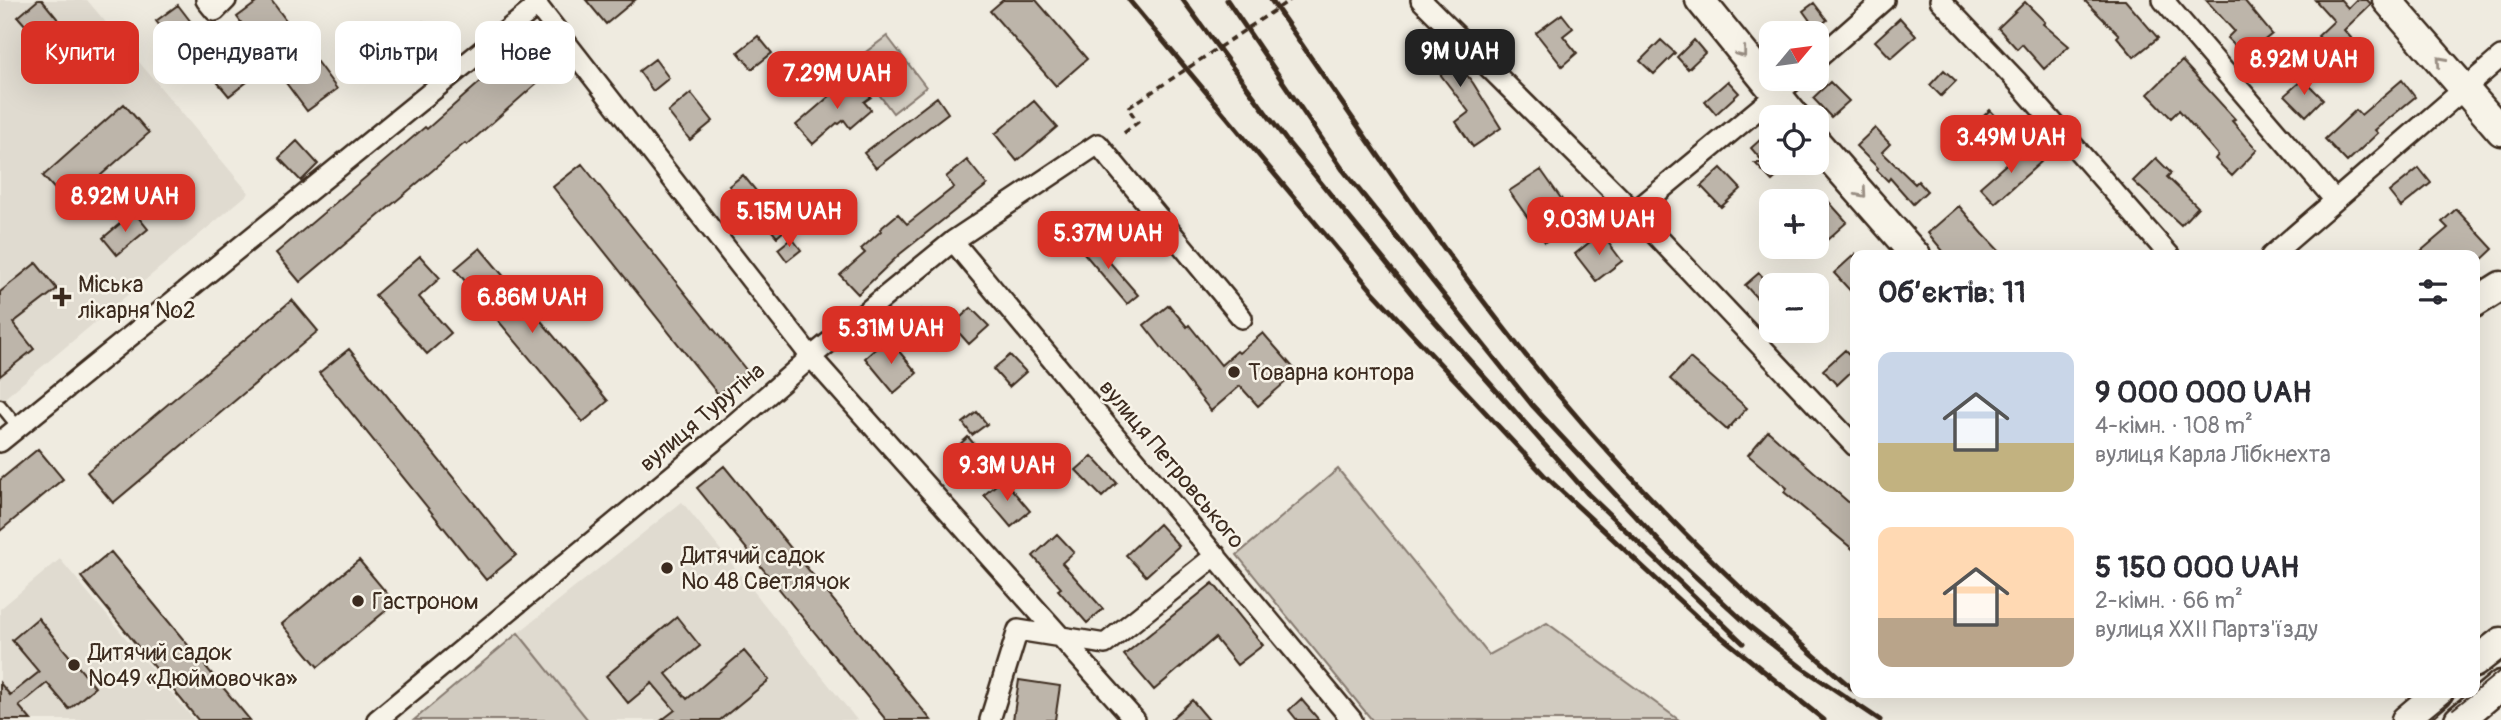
<!DOCTYPE html>
<html lang="uk">
<head>
<meta charset="utf-8">
<style>
	body { margin:0; font-family:Pangolin,sans-serif; background:#f7f7f7; color:#2b2b33; height:100vh; display:flex; flex-direction:column; font-size:26px; white-space:nowrap }
	* { box-sizing:border-box; margin:0 }
	p { font-size:23px; color:#7c7c81 }
	.icon { flex:none; width:38px; height:38px; fill:none; stroke:currentColor; stroke-width:2; stroke-linecap:round; stroke-linejoin:round }
	.map { position:relative; flex:1; overflow:hidden }
	.sheet { position:absolute; left:1850px; top:250px; width:630px; height:448px; display:flex; flex-direction:column; background:#fff; border-radius:14px; box-shadow:0 7px 28px #0002 }
	.sheet>* { flex:none }
	.top-card { position:absolute; left:21px; top:21px; width:665px; height:63px; display:flex; gap:14px }
	.needle { width:46px; rotate:61deg }
	.tools { position:absolute; left:1759px; top:21px; display:grid; gap:14px }
	.tools a { display:grid; place-items:center; width:70px; height:70px; border-radius:14px; background:#fff; box-shadow:0 7px 28px #0002; font-size:35px }
	.price { position:absolute; translate:-50% -60px; padding:0 16px; border-radius:14px; background:#d93025; color:#fff; font-size:23px; line-height:46px; filter:drop-shadow(0 2px 4px #0008) }
	.price::after { content:''; position:absolute; left:50%; top:42px; width:21px; height:16px; margin-left:-10px; background:inherit; clip-path:polygon(0 0,100% 0,50% 100%) }
	.price.active { background:#222; color:#fff }
	ul { padding:0; list-style:none }
	li { display:flex; align-items:center; gap:21px; height:175px; padding:0 28px }
	li span { display:grid; place-items:center; flex:none; width:196px; height:140px; border-radius:14px; color:#555 }
	li>.icon { margin-inline-start:auto }
	span .icon { width:84px; height:84px; fill:#fffc; stroke-width:1 }
	li b { font-size:30px }
	h2 { display:flex; justify-content:space-between; align-items:center; height:84px; padding:0 28px; font-size:30px }
	.tag { padding:0 24px; border-radius:14px; background:#fff; box-shadow:0 7px 28px #0002; font-size:24px; line-height:63px }
	.tag.active { background:#d93025; color:#fff }
	.map>svg:first-child { display:block }
</style>
</head>
<body>
<div class="map">
<svg width="2501" height="720" viewBox="0 0 2501 720">
	<rect width="100%" height="100%" fill="#efebe0"/>
	<filter id="ink" filterUnits="userSpaceOnUse"><feTurbulence type="fractalNoise" baseFrequency=".0143" numOctaves="2"/><feDisplacementMap in="SourceGraphic" scale="14" xChannelSelector="R" yChannelSelector="G"/><feConvolveMatrix kernelMatrix="1 2 1 2 8 2 1 2 1" color-interpolation-filters="sRGB"/></filter>
	<g filter="url(#ink)">
		<path fill="#e0dbd0" d="M 0,0 L 87,0 L 249,193 L 0,402 Z
			M 682,502 L 857,720 L 588,720 L 518,633 Z
			M 60,559 L 194,720 L 0,720 L 0,609 Z"/>
		<path fill="#d1cbc0" stroke="#867a6f" stroke-width="2" d="M 887,36 L 926,87 L 893,113 L 854,61 Z
			M 1338,469 L 1489,655 L 1547,623 L 1679,720 L 1372,720 L 1237,555 Z
			M 518,633 L 588,720 L 414,720 Z"/>
		<path fill="#bdb5aa" stroke="#3b2a1e" stroke-width="2" d="M 38,0 L 42,0 L 64,27 L 43,45 L 18,17 Z
			M 260,0 L 271,0 L 337,89 L 307,111 L 237,17 Z
			M 586,0 L 635,0 L 606,24 Z
			M 1003,0 L 1036,0 L 1087,59 L 1056,86 L 990,11 Z
			M 2084,0 L 2125,0 L 2158,38 L 2134,57 L 2117,37 L 2119,35 Z
			M 2206,0 L 2244,0 L 2272,34 L 2245,56 L 2227,38 L 2234,31 Z
			M 2315,0 L 2341,0 L 2348,8 L 2356,0 L 2367,0 L 2371,4 L 2344,30 L 2352,39 L 2335,55 L 2318,36 L 2334,21 Z
			M 2025,2 L 2045,22 L 2043,24 L 2069,46 L 2044,69 L 2022,44 L 2017,49 L 1998,28 Z
			M 1814,3 L 1827,20 L 1816,29 L 1803,11 Z
			M 178,5 L 211,48 L 220,40 L 252,78 L 229,96 L 184,42 L 177,48 L 156,21 Z
			M 1562,14 L 1573,28 L 1563,36 L 1577,53 L 1562,66 L 1536,33 Z
			M 1900,18 L 1916,36 L 1891,58 L 1875,41 Z
			M 423,22 L 443,43 L 422,62 L 402,40 Z
			M 1430,27 L 1473,83 L 1501,128 L 1473,147 L 1456,122 L 1469,112 L 1414,40 Z
			M 758,36 L 772,53 L 752,69 L 738,52 Z
			M 530,38 L 555,67 L 467,145 L 465,143 L 300,282 L 276,253 L 425,127 L 427,129 Z
			M 1661,40 L 1675,53 L 1654,74 L 1640,61 Z
			M 1694,40 L 1705,53 L 1688,69 L 1677,57 Z
			M 655,59 L 669,78 L 653,91 L 639,71 Z
			M 2182,61 L 2235,119 L 2232,121 L 2257,150 L 2232,176 L 2215,159 L 2218,155 L 2179,110 L 2171,118 L 2148,94 Z
			M 1944,70 L 1956,81 L 1941,96 L 1930,85 Z
			M 853,76 L 871,97 L 864,102 L 871,110 L 850,128 L 844,120 L 839,124 L 837,123 L 813,144 L 796,125 Z
			M 2303,79 L 2323,99 L 2306,116 L 2285,95 Z
			M 2402,80 L 2415,97 L 2375,130 L 2378,133 L 2347,162 L 2325,139 L 2356,110 L 2361,115 Z
			M 1728,81 L 1739,93 L 1716,114 L 1705,101 Z
			M 1830,82 L 1849,101 L 1831,117 L 1813,98 Z
			M 691,93 L 713,121 L 690,140 L 668,112 Z
			M 937,97 L 948,113 L 876,168 L 864,153 Z
			M 1034,101 L 1057,127 L 1017,161 L 995,134 Z
			M 124,104 L 149,133 L 68,204 L 43,176 Z
			M 1990,110 L 2005,126 L 1979,151 L 1964,135 Z
			M 1875,128 L 1890,144 L 1882,152 L 1915,184 L 1918,181 L 1927,191 L 1913,204 L 1890,178 L 1888,181 L 1877,170 L 1878,168 L 1856,146 Z
			M 1771,130 L 1771,163 L 1792,163 L 1772,181 L 1755,163 L 1764,163 L 1751,148 Z
			M 297,141 L 318,164 L 301,181 L 279,158 Z
			M 2027,146 L 2041,162 L 1995,203 L 1980,187 Z
			M 2156,158 L 2171,173 L 2167,177 L 2198,207 L 2181,225 L 2133,181 Z
			M 967,160 L 987,185 L 900,254 L 858,294 L 840,275 L 865,253 L 861,249 L 881,231 L 880,229 L 898,214 L 907,224 L 954,187 L 946,177 Z
			M 582,164 L 747,371 L 718,394 L 553,187 Z
			M 1721,168 L 1741,189 L 1721,207 L 1701,186 Z
			M 2419,168 L 2431,183 L 2401,207 L 2389,192 Z
			M 1541,170 L 1577,221 L 1545,242 L 1509,191 Z
			M 743,175 L 757,192 L 743,203 L 729,186 Z
			M 1829,202 L 1847,222 L 1816,250 L 1816,213 Z
			M 1959,206 L 1983,234 L 2004,256 L 1947,256 L 1928,233 Z
			M 785,207 L 797,219 L 777,237 L 766,224 Z
			M 2456,209 L 2493,249 L 2474,267 L 2474,256 L 2415,256 L 2448,228 L 2442,222 Z
			M 134,212 L 148,229 L 117,255 L 103,238 Z
			M 1601,233 L 1622,261 L 1596,281 L 1575,254 Z
			M 1088,237 L 1138,295 L 1127,304 L 1078,246 Z
			M 792,238 L 801,250 L 787,261 L 778,249 Z
			M 480,248 L 608,401 L 583,422 L 455,269 Z
			M 1855,254 L 1855,296 L 1834,273 Z
			M 420,256 L 440,278 L 419,297 L 451,333 L 427,354 L 375,295 Z
			M 36,263 L 57,289 L 13,323 L 34,349 L 0,376 L 0,292 Z
			M 1759,273 L 1771,286 L 1771,314 L 1745,285 Z
			M 292,300 L 318,331 L 113,503 L 87,472 Z
			M 1169,305 L 1187,327 L 1189,325 L 1221,365 L 1237,351 L 1239,353 L 1263,333 L 1297,372 L 1258,406 L 1240,386 L 1211,411 L 1144,325 Z
			M 971,308 L 989,326 L 969,344 L 952,325 Z
			M 921,310 L 948,340 L 937,350 L 910,320 Z
			M 888,338 L 917,373 L 894,393 L 865,358 Z
			M 349,349 L 516,555 L 486,580 L 319,373 Z
			M 1845,350 L 1855,361 L 1855,368 L 1837,385 L 1823,370 Z
			M 1010,355 L 1026,372 L 1009,387 L 993,369 Z
			M 1690,358 L 1747,408 L 1727,430 L 1670,379 Z
			M 977,412 L 987,424 L 972,435 L 963,423 Z
			M 1768,431 L 1855,508 L 1855,551 L 1784,492 L 1787,488 L 1748,455 Z
			M 968,437 L 986,458 L 967,474 L 949,454 Z
			M 38,449 L 63,479 L 0,531 L 0,480 Z
			M 1092,456 L 1117,483 L 1102,497 L 1076,470 Z
			M 724,466 L 931,720 L 886,720 L 697,488 Z
			M 1003,479 L 1030,511 L 1011,527 L 984,495 Z
			M 1159,524 L 1179,546 L 1146,576 L 1126,555 Z
			M 1057,534 L 1074,552 L 1062,563 L 1103,609 L 1087,623 L 1058,590 L 1061,588 L 1033,556 Z
			M 111,552 L 250,720 L 198,720 L 81,577 Z
			M 359,560 L 395,603 L 318,667 L 282,624 Z
			M 1213,583 L 1263,645 L 1237,665 L 1215,638 L 1154,690 L 1124,655 Z
			M 677,617 L 700,646 L 666,674 L 687,699 L 744,651 L 769,680 L 720,720 L 662,720 L 675,710 L 652,683 L 628,703 L 606,676 Z
			M 38,618 L 95,687 L 69,709 L 47,683 L 19,706 L 31,720 L 0,720 L 0,683 L 10,695 L 39,672 L 12,640 Z
			M 1019,680 L 1060,686 L 1055,720 L 1013,720 Z
			M 1301,699 L 1319,720 L 1297,720 L 1289,710 Z
			M 1192,700 L 1209,720 L 1170,720 Z"/>
		<g fill="none" stroke-linecap="round" stroke-linejoin="round">
			<defs>
				<path id="lane" d="M 0,405 L 18,427"/>
				<path id="street" d="M 206,0 L 215,11 L 226,0
					M 533,0 L 811,357 L 1135,720
					M 1421,0 L 1634,212 L 1855,446
					M 1940,0 L 2016,80 L 2170,256
					M 2163,0 L 2334,199
					M 1816,60 L 1884,0
					M 1634,212 L 1795,79
					M 953,241 L 1352,720
					M 2271,256 L 2501,57
					M 0,442 L 538,5
					M 377,720 L 732,426 L 811,357 L 953,241 L 1098,144 L 1242,318
					M 990,720 L 1018,630 L 1105,644 L 1216,555"/>
				<path id="secondary" d="M 1700,0 L 1795,117
					M 2387,0 L 2501,131
					M 1816,142 L 1916,256
					M 2474,303 L 2501,286
					M 2474,663 L 2501,642
					M 2406,720 L 2438,693
					M 2459,720 L 2501,685"/>
			</defs>
			<use href="#lane" stroke="#3b2a1e" stroke-width="15"/>
			<use href="#street" stroke="#3b2a1e" stroke-width="24"/>
			<use href="#secondary" stroke="#3b2a1e" stroke-width="33"/>
			<use href="#lane" stroke="#f7f3e8" stroke-width="10"/>
			<use href="#street" stroke="#f7f3e8" stroke-width="19"/>
			<use href="#secondary" stroke="#f7f3e8" stroke-width="28"/>
			<path stroke="#3b2a1e" stroke-width="2" d="M 2474,692 L 2501,670
				M 2453,709 L 2473,693
				M 2426,720 L 2459,693"/>
			<path stroke="#3b2a1e" stroke-width="5" d="M 1129,0 L 1374,293 L 1544,475 L 1697,617 L 1824,720
				M 1183,0 L 1286,140 L 1424,309 L 1588,494 L 1743,643
				M 1227,0 L 1343,170 L 1532,405 L 1671,554 L 1749,626 L 1801,667 L 1880,720
				M 1271,0 C 1351,115 1428,232 1515,342 C 1616,470 1731,585 1855,691"/>
			<path stroke="#3b2a1e" stroke-width="3.5" stroke-dasharray="7 5" stroke-linecap="butt" d="M 1124,133 L 1138,122 L 1128,108 L 1290,0"/>
		</g>
		<defs><path id="oneway-chevron" d="M-2-3.5L2.5 0L-2 3.5" fill="none" stroke-width="1.6" stroke-linecap="round" stroke-linejoin="round" transform="scale(1.75)"/></defs>
		<g stroke="#998e83">
			<use href="#oneway-chevron" transform="translate(1742 53) rotate(52)"/>
			<use href="#oneway-chevron" transform="translate(2441 61) rotate(-132)"/>
			<use href="#oneway-chevron" transform="translate(1862 193) rotate(49)"/>
		</g>
	</g>
	<g fill="#3b2a1e" stroke="#f7f3e8" stroke-width="2.5">
		<path d="M58.5 286.5h7v7h7v7h-7v7h-7v-7h-7v-7h7z"/>
		<circle cx="1234" cy="372" r="7"/>
		<circle cx="667" cy="568" r="7"/>
		<circle cx="358" cy="601" r="7"/>
		<circle cx="74" cy="665" r="7"/>
	</g>
	<g text-anchor="middle" dominant-baseline="central" stroke-width="5" stroke-linejoin="round" paint-order="stroke">
		<g font-size="23" fill="#3b2a1e" stroke="#f7f3e8" text-anchor="start">
			<text x="78" y="284">Міська<tspan x="78" dy="26">лікарня №2</tspan></text>
			<text x="1248" y="372">Товарна контора</text>
			<text x="681" y="555">Дитячий садок<tspan x="681" dy="26">№ 48 Светлячок</tspan></text>
			<text x="372" y="601">Гастроном</text>
			<text x="88" y="652">Дитячий садок<tspan x="88" dy="26">№49 «Дюймовочка»</tspan></text>
		</g>
		<g font-size="23" fill="#3b2a1e" stroke="#f7f3e8">
			<text transform="translate(702 417) rotate(-40)">вулиця Турутіна</text>
			<text transform="translate(1172 464) rotate(50)">вулиця Петровського</text>
		</g>
	</g>
</svg>
<div class="tools">
<a><svg class="needle" viewBox="-14 -14 28 28"><path d="M0-13l5 13h-10z" fill="#e53935"/><path d="M0 13l5-13h-10z" fill="#7c7c81"/></svg></a>
<a><svg class="icon" aria-label="locate" viewBox="0 0 24 24"><circle cx="12" cy="12" r="6"/><path d="M12 2v4M12 18v4M2 12h4M18 12h4"/></svg></a>
<a>+</a>
<a>−</a>
</div>
<b class="price active" style="left:1460px;top:89px">9M UAH</b>
<b class="price" style="left:2304px;top:97px">8.92M UAH</b>
<b class="price" style="left:837px;top:111px">7.29M UAH</b>
<b class="price" style="left:2011px;top:175px">3.49M UAH</b>
<b class="price" style="left:125px;top:234px">8.92M UAH</b>
<b class="price" style="left:789px;top:249px">5.15M UAH</b>
<b class="price" style="left:1599px;top:257px">9.03M UAH</b>
<b class="price" style="left:1108px;top:271px">5.37M UAH</b>
<b class="price" style="left:532px;top:335px">6.86M UAH</b>
<b class="price" style="left:891px;top:366px">5.31M UAH</b>
<b class="price" style="left:1007px;top:503px">9.3M UAH</b>
<div class="top-card">
<a class="tag active">Купити</a>
<a class="tag">Орендувати</a>
<a class="tag">Фільтри</a>
<a class="tag">Нове</a>
</div>
<section class="sheet">
<h2>Об’єктів: 11<svg class="icon" aria-label="filters" viewBox="0 0 24 24"><path d="M4 7h16M4 17h16"/><circle cx="9" cy="7" r="2"/><circle cx="15" cy="17" r="2"/></svg></h2>
<ul>
<li><span style="background:linear-gradient(#c9d6e8 65%,#c2b280 0)"><svg class="icon" aria-label="home" viewBox="0 0 24 24"><path d="M3 11l9-7 9 7M6 9v11h12V9"/></svg></span><div><b>9 000 000 UAH</b><p>4-кімн. · 108 m²</p><p>вулиця Карла Лібкнехта</p></div></li>
<li><span style="background:linear-gradient(#ffd9b3 65%,#b9a48a 0)"><svg class="icon" aria-label="home" viewBox="0 0 24 24"><path d="M3 11l9-7 9 7M6 9v11h12V9"/></svg></span><div><b>5 150 000 UAH</b><p>2-кімн. · 66 m²</p><p>вулиця XXII Партз'їзду</p></div></li>
</ul>
</section>
</div>
</body>
</html>
